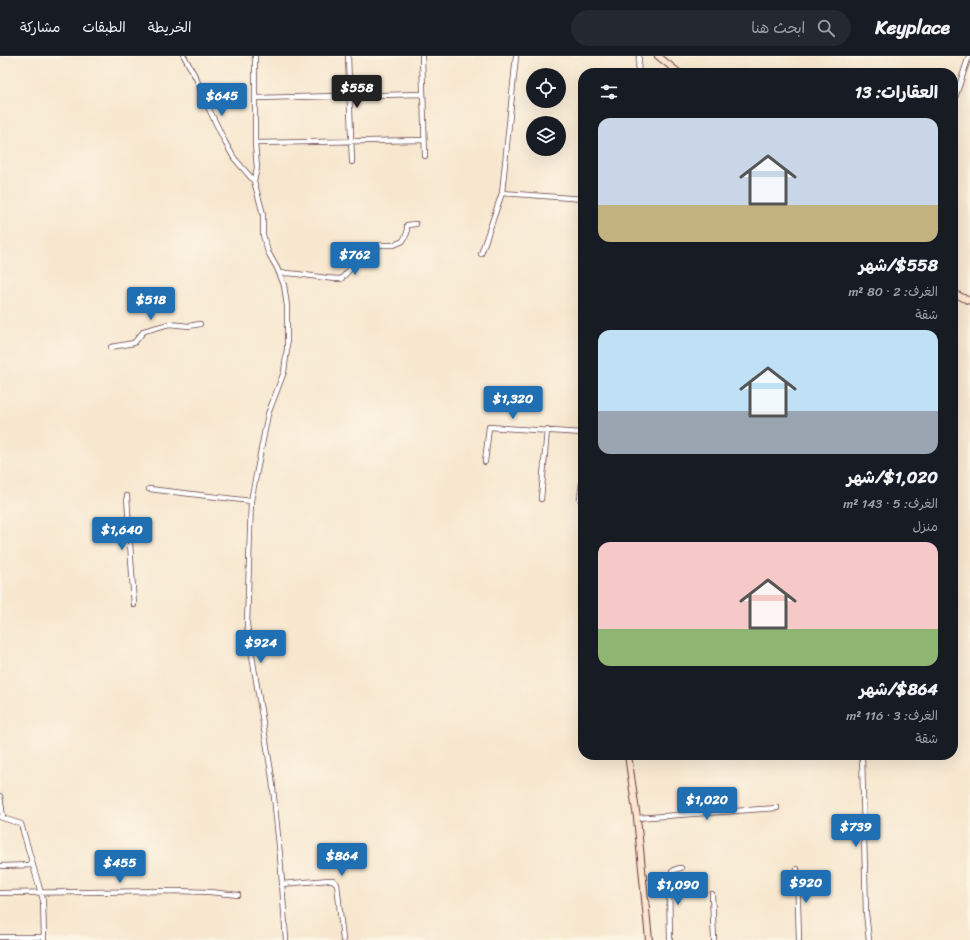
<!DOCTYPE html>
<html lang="ar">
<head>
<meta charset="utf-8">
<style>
	body { margin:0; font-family:Sriracha,"Playpen Sans Arabic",sans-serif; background:#242831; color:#f1f3f6; direction:rtl; height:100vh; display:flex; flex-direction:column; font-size:15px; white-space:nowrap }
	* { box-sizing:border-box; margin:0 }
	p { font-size:13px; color:#9ea1a6 }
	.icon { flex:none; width:22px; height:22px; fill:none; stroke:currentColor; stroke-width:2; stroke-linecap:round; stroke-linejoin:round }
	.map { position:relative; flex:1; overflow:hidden; direction:ltr }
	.sheet { position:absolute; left:578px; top:12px; width:380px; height:692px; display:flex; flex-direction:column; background:#171b24; border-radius:16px; box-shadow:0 4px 16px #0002; direction:rtl }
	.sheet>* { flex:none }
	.controls { position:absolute; left:526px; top:12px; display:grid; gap:8px }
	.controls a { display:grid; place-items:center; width:40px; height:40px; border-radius:50%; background:#171b24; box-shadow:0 4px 16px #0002; font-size:20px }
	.price { position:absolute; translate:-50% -34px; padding:0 9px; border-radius:4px; background:#1f6fb2; color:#fff; font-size:13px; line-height:26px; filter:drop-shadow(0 1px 2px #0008) }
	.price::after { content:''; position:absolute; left:50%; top:24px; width:12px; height:9px; margin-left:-6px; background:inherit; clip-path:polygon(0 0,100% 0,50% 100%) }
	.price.on { background:#222; color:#fff }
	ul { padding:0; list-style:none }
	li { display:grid; align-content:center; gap:8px; height:212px; padding:0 20px }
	li span { display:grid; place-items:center; height:124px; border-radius:12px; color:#555 }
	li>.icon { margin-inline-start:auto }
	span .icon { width:72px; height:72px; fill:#fffc; stroke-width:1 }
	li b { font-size:17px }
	h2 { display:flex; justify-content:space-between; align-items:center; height:48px; padding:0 20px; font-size:17px }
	header { display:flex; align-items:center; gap:24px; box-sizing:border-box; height:56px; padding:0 20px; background:#171b24; border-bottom:1px solid #363941 }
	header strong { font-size:19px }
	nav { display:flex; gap:22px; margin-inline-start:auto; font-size:14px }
	.search { width:280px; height:36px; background:#242831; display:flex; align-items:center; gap:10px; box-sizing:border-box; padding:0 14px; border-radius:22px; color:#9ea1a6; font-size:15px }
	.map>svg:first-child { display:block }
</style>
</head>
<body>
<header>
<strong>Keyplace</strong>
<div class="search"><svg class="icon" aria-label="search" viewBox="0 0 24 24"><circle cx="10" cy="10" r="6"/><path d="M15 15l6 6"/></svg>ابحث هنا</div>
<nav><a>الخريطة</a><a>الطبقات</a><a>مشاركة</a></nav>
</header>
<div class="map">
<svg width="970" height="884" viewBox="0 0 970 884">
	<rect width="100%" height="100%" fill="#fcf5e5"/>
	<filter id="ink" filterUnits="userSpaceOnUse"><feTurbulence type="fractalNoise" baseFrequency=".025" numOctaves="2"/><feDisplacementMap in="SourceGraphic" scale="8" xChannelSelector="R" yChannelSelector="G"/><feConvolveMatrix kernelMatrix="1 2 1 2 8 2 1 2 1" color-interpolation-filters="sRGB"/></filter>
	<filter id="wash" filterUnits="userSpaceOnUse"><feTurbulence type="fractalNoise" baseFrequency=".012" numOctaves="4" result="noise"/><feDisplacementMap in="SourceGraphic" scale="16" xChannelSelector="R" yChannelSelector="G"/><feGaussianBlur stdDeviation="0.9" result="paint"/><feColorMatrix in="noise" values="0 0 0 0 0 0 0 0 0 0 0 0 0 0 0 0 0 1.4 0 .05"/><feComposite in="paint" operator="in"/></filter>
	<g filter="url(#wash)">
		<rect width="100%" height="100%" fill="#f7e7cf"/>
	</g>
	<g filter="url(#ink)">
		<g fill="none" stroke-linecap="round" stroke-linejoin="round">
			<defs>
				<path id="street" d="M 184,0 L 196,22 L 209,53 L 225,86 L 234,102 L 254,125
					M 348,0 L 352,106
					M 422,0 L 425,100
					M 638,17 L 639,0
					M 256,42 L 422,38
					M 953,48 L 969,0
					M 255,87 L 424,84
					M 502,137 L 583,143
					M 481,198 L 502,137 L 516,0
					M 279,217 C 300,216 320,223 341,223 L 365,197 L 380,189 L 394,189 L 403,185 L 407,177 L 407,169 L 416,168
					M 111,291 L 134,287 L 144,275 L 169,268 L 189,270 L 200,268
					M 485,406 L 489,371 L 583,377
					M 149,433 L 251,445 L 247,569 L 272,722 L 280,799 L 286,884
					M 127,440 L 134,549
					M 541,443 L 547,374
					M 580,443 L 583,417
					M 251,445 L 268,358 L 284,316 L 287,293 L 287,250 L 284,229 L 277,212 L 268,196 L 263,179 L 263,158 L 254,125 L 257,112 L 255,87 L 255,0
					M 862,699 L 866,857 L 869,884
					M 0,740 L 3,761
					M 0,761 L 21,768 L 43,844 L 44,884
					M 637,762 L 777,752
					M 0,810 L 33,809
					M 797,813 L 799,884
					M 282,828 L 329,824 L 333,824 L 337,828 L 343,884
					M 0,837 L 177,835 L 210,836 L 238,839
					M 712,838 L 714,884
					M 0,881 L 44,881
					M 670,884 L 669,822 C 671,815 674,813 681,812"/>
				<path id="secondary" d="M 658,0 L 679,17
					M 953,237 L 970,245
					M 628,699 L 637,762 L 649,884"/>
			</defs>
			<use href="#street" stroke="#643d44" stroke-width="6"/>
			<use href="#secondary" stroke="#643d44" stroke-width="8"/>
			<use href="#street" stroke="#fff" stroke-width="4.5"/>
			<use href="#secondary" stroke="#fde5d0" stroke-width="6"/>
		</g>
	</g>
</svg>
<div class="controls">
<a><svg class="icon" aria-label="locate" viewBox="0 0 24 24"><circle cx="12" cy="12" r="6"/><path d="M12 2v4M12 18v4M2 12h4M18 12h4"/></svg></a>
<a><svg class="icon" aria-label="layers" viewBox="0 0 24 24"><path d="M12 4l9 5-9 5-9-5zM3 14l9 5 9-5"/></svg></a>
</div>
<b class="price on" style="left:357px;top:53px">$558</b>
<b class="price" style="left:222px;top:61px">$645</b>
<b class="price" style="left:355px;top:220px">$762</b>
<b class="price" style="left:151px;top:265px">$518</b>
<b class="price" style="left:513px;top:364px">$1,320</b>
<b class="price" style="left:122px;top:495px">$1,640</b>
<b class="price" style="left:261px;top:608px">$924</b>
<b class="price" style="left:707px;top:765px">$1,020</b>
<b class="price" style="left:856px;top:792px">$739</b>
<b class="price" style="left:342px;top:821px">$864</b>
<b class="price" style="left:120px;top:828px">$455</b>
<b class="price" style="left:806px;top:848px">$920</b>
<b class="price" style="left:678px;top:850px">$1,090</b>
<section class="sheet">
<h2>العقارات: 13<svg class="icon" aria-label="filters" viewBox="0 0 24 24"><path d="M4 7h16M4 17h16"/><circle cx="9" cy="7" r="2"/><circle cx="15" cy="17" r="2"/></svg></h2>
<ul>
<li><span style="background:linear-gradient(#c9d6e8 70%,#c2b280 0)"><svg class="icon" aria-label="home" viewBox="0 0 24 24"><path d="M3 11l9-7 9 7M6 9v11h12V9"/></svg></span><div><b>$558/شهر</b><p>الغرف: 2 · 80 m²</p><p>شقة</p></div></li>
<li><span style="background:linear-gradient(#bfe0f5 65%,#9aa5b1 0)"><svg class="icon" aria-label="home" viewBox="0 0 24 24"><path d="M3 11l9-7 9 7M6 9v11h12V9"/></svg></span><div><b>$1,020/شهر</b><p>الغرف: 5 · 143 m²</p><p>منزل</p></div></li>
<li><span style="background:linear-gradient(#f6c9c9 70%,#8fb573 0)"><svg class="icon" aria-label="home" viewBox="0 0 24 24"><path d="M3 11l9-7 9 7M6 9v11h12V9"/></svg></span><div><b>$864/شهر</b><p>الغرف: 3 · 116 m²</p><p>شقة</p></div></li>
</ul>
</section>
</div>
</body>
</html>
